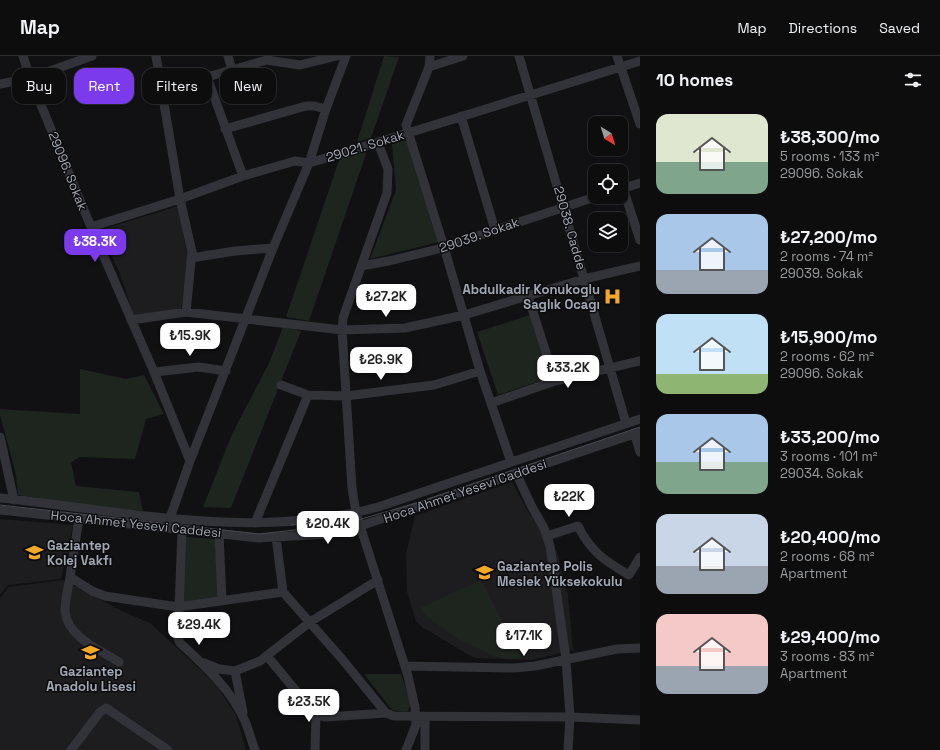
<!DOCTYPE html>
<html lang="en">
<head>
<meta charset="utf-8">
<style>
	body { margin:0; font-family:"Space Grotesk",sans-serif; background:#1b1b1c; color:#f1f3f6; height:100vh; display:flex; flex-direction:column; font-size:15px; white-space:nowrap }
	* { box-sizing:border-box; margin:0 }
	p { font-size:13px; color:#9a9c9e }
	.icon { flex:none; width:22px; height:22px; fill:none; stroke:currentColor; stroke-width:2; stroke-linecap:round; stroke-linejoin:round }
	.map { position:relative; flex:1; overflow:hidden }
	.details { display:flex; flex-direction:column; background:#0d0d0e; width:300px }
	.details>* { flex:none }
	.hud { position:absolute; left:12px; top:12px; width:380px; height:36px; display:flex; gap:8px }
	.needle { width:26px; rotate:142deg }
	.fabs { position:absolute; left:588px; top:60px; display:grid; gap:8px }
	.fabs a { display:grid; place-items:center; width:40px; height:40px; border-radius:8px; background:#0d0d0e; box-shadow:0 1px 3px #0004,0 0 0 1px #2d2d2e; font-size:20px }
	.price { position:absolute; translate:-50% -34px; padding:0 9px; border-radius:8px; background:#fff; color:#222; font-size:13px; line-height:26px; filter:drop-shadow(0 1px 2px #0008) }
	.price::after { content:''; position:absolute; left:50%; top:24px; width:12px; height:9px; margin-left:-6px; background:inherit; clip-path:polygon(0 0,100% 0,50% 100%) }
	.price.current { background:#7c3aed; color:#fff }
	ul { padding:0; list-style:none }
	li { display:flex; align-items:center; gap:12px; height:100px; padding:0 16px }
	li span { display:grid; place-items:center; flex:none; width:112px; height:80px; border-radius:12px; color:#555 }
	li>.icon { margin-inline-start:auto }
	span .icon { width:48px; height:48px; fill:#fffc; stroke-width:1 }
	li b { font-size:17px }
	h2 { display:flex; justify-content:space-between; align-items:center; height:48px; padding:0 16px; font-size:17px }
	.pill { padding:0 14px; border-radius:12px; background:#0d0d0e; box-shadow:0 1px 3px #0004,0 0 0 1px #2d2d2e; font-size:14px; line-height:36px }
	.pill.current { background:#7c3aed; color:#fff }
	header { display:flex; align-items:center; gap:24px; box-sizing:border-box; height:56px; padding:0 20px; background:#0d0d0e; border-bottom:1px solid #2d2d2e }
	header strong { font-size:19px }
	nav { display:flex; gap:22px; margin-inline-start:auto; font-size:14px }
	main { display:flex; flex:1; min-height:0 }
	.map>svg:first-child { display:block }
</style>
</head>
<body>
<header>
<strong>Map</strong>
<nav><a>Map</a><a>Directions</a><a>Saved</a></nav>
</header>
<main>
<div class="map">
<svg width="640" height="694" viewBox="0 0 640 694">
	<rect width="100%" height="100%" fill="#111113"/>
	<path fill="#1d1d20" d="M 178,150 L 186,193 L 189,200 L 181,253 L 134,260 L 120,218 L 100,174 Z
		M 512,426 L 530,459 L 539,461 L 557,496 L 568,539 L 573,594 L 532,604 L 474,602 L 422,571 L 416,565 L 407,536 L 406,498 L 415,460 Z
		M 0,463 L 73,469 L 61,523 L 8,529 L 0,539 Z
		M 63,524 L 122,555 L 150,567 L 214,626 L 236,659 L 246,694 L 0,694 L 0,542 L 9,531 Z"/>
	<path fill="#1d251e" d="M 384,0 L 399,1 L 371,82 L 357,86 Z
		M 410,83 L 439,186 L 370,203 L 396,134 L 392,88 Z
		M 367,95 L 309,265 L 286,261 L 340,101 Z
		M 530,259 L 549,322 L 498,339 L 477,276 Z
		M 283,271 L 301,275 L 231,452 L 203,451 L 232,378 L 269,307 Z
		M 80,313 L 126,323 L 144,319 L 164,358 L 146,363 L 135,403 L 80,401 L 71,407 L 76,430 L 139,436 L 143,455 L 89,450 L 18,439 L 16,419 L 0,359 L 0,353 L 80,358 Z
		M 185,481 L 215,483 L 218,541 L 185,547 L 182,542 Z
		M 481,524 L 521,602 L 508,603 L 496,601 L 458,583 L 426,560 L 420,552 Z
		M 364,618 L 401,618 L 411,647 L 408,655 L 404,656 L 392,654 Z"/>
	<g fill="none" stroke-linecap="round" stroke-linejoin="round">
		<path stroke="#323338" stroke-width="9" d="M 23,0 L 30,22 L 91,171 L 154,316 L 190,405
			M 156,0 L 180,143 L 192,196 L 186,256
			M 228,0 L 232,14
			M 430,0 L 429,11 L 406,69 L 444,191 L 480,315 L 511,406
			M 519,0 L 626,367
			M 617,0 L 640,68
			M 429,11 L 463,0
			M 207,21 L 243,120
			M 0,28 L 30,22 L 92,0
			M 162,37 L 207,21 L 267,4 L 300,9 L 337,0
			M 461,60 L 495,174
			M 225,73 L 306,50 L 314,50 L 326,53
			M 378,87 L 388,113 L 387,137 L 343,262 L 342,274 L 352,432 L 356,457 L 408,620 L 415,651 L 416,669 L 406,694
			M 623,132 L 640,184
			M 621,133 L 640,127
			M 91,171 L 180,143 L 243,120 L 295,105 L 309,107 C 420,74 530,39 640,5
			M 191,202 L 235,195 L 273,192
			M 361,210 L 389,205 L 438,193 L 595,141
			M 528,240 L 555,325
			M 131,264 L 186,256 L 342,274 L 405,272 L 464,259 L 584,223 L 640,210
			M 154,316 L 199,311 L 226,315
			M 281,329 L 308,339 L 346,340 L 434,329 L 480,315
			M 491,347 L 555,325 L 640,305
			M 634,377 L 640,396
			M 0,381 L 14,444
			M 516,417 L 532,451 L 544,472 L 550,490 L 566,603 L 570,661 L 568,694
			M 0,442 C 125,455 254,485 378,451 L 640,363
			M 0,454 L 258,482 L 328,478 L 360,470 L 640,376
			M 79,462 L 70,521 L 92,535 L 105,540 L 178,551 L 283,536
			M 170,462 L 190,405 L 273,192 L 309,107 L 326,53 L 346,0
			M 255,467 L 308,339
			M 182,473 L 178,582 L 180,587 C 204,609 231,633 245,665 C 249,674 251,684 255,694
			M 219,477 L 222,545
			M 547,480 L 578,470 C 591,496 605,505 629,519 L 640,501
			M 276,481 L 283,536 L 342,603 L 386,657 L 394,660 L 570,661 L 640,664
			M 70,521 C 68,532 65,544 65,555 C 67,581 100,594 119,606
			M 267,600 L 316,659 L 326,661 L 386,657
			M 204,607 L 219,613 L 235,615 L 260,605 L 310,566 L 378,524
			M 405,610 L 514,612 L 535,610 L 617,593 L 640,592
			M 235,615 L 243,656
			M 416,659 L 425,665 L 425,694
			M 71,694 L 100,656 L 106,652 L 168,694
			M 315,694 L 316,659"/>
		<path stroke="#494b51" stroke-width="1" d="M 0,449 L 259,478 L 313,472 L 358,464 L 416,447 L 640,371
			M 291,469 L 333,463"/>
	</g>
	<defs>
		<symbol id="hospital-bare" viewBox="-9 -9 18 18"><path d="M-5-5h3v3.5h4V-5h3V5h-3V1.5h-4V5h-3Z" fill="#f3a828" stroke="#0c0c0e" stroke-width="2.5" paint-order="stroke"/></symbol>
		<symbol id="school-bare" viewBox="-9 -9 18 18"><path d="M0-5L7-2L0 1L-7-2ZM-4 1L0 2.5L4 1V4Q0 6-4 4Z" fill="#f3a828" stroke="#0c0c0e" stroke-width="2.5" paint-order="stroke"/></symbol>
		<symbol id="university-bare" viewBox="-9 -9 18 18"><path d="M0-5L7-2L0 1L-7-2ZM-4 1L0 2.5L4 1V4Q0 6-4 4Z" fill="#f3a828" stroke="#0c0c0e" stroke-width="2.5" paint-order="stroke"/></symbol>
	</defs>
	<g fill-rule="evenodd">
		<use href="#hospital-bare" x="600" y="228" width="25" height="25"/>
		<use href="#school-bare" x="22" y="484" width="25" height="25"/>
		<use href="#university-bare" x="472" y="504" width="25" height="25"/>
		<use href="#school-bare" x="78" y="584" width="25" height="25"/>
	</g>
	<g text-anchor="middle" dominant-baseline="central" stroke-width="3" stroke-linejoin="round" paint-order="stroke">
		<g font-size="13" fill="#a2a8b3" stroke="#0c0c0e">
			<text transform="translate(365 90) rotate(-17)">29021. Sokak</text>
			<text transform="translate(68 115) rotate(68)">29096. Sokak</text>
			<text transform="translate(570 172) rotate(74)">29038. Cadde</text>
			<text transform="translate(479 179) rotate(-19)">29039. Sokak</text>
			<text transform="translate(465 435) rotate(-19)">Hoca Ahmet Yesevi Caddesi</text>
			<text transform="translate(136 468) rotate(6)">Hoca Ahmet Yesevi Caddesi</text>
		</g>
		<g font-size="13" font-weight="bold" fill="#a2a8b3" stroke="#0c0c0e" text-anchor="start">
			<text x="600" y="233" text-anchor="end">Abdulkadir Konukoglu<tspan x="600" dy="15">Saglık Ocagı</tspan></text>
			<text x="47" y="489">Gaziantep<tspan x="47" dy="15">Kolej Vakfı</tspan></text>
			<text x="497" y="510">Gaziantep Polis<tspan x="497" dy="15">Meslek Yüksekokulu</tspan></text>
			<text x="91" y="615" text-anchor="middle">Gaziantep<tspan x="91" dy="15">Anadolu Lisesi</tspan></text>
		</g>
	</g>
</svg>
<div class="fabs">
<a><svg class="needle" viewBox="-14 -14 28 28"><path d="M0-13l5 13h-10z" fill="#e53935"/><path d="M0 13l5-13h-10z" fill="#9a9c9e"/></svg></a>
<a><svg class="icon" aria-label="locate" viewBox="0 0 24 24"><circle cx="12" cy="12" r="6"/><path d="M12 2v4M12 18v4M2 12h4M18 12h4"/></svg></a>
<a><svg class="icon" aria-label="layers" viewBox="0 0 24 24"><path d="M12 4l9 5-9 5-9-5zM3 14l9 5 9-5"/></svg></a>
</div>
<b class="price current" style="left:95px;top:207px">₺38.3K</b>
<b class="price" style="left:386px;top:262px">₺27.2K</b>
<b class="price" style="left:190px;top:301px">₺15.9K</b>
<b class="price" style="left:381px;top:325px">₺26.9K</b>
<b class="price" style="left:568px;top:333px">₺33.2K</b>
<b class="price" style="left:569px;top:462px">₺22K</b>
<b class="price" style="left:328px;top:489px">₺20.4K</b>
<b class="price" style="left:199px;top:590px">₺29.4K</b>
<b class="price" style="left:524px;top:601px">₺17.1K</b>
<b class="price" style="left:309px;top:667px">₺23.5K</b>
<div class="hud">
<a class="pill">Buy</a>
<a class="pill current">Rent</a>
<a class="pill">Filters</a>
<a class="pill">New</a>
</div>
</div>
<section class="details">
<h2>10 homes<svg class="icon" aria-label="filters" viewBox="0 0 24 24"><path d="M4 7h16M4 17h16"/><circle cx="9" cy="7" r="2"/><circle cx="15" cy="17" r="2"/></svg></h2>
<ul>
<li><span style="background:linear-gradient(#dfe7d0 60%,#7fa58c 0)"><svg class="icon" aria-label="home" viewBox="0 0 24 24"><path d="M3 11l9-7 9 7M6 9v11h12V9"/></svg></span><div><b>₺38,300/mo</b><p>5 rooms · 133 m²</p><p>29096. Sokak</p></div></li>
<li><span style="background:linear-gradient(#a9c7e8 70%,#9aa5b1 0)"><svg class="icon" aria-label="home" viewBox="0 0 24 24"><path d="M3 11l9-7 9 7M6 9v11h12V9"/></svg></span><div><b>₺27,200/mo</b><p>2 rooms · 74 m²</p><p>29039. Sokak</p></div></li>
<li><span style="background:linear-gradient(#bfe0f5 75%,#8fb573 0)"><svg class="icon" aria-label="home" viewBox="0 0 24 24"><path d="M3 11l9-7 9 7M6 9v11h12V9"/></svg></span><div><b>₺15,900/mo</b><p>2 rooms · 62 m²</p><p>29096. Sokak</p></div></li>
<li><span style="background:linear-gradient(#a9c7e8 60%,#7fa58c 0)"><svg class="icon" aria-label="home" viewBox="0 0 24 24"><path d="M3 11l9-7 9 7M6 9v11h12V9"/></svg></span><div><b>₺33,200/mo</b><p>3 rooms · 101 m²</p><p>29034. Sokak</p></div></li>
<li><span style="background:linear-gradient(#c9d6e8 65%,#9aa5b1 0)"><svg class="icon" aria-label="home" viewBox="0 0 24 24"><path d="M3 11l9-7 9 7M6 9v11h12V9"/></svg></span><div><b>₺20,400/mo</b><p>2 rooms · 68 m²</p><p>Apartment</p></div></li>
<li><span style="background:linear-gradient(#f6c9c9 65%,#9aa5b1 0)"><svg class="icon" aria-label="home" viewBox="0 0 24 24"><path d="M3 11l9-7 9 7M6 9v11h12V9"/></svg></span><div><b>₺29,400/mo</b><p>3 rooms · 83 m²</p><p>Apartment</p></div></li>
</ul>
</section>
</main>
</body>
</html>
